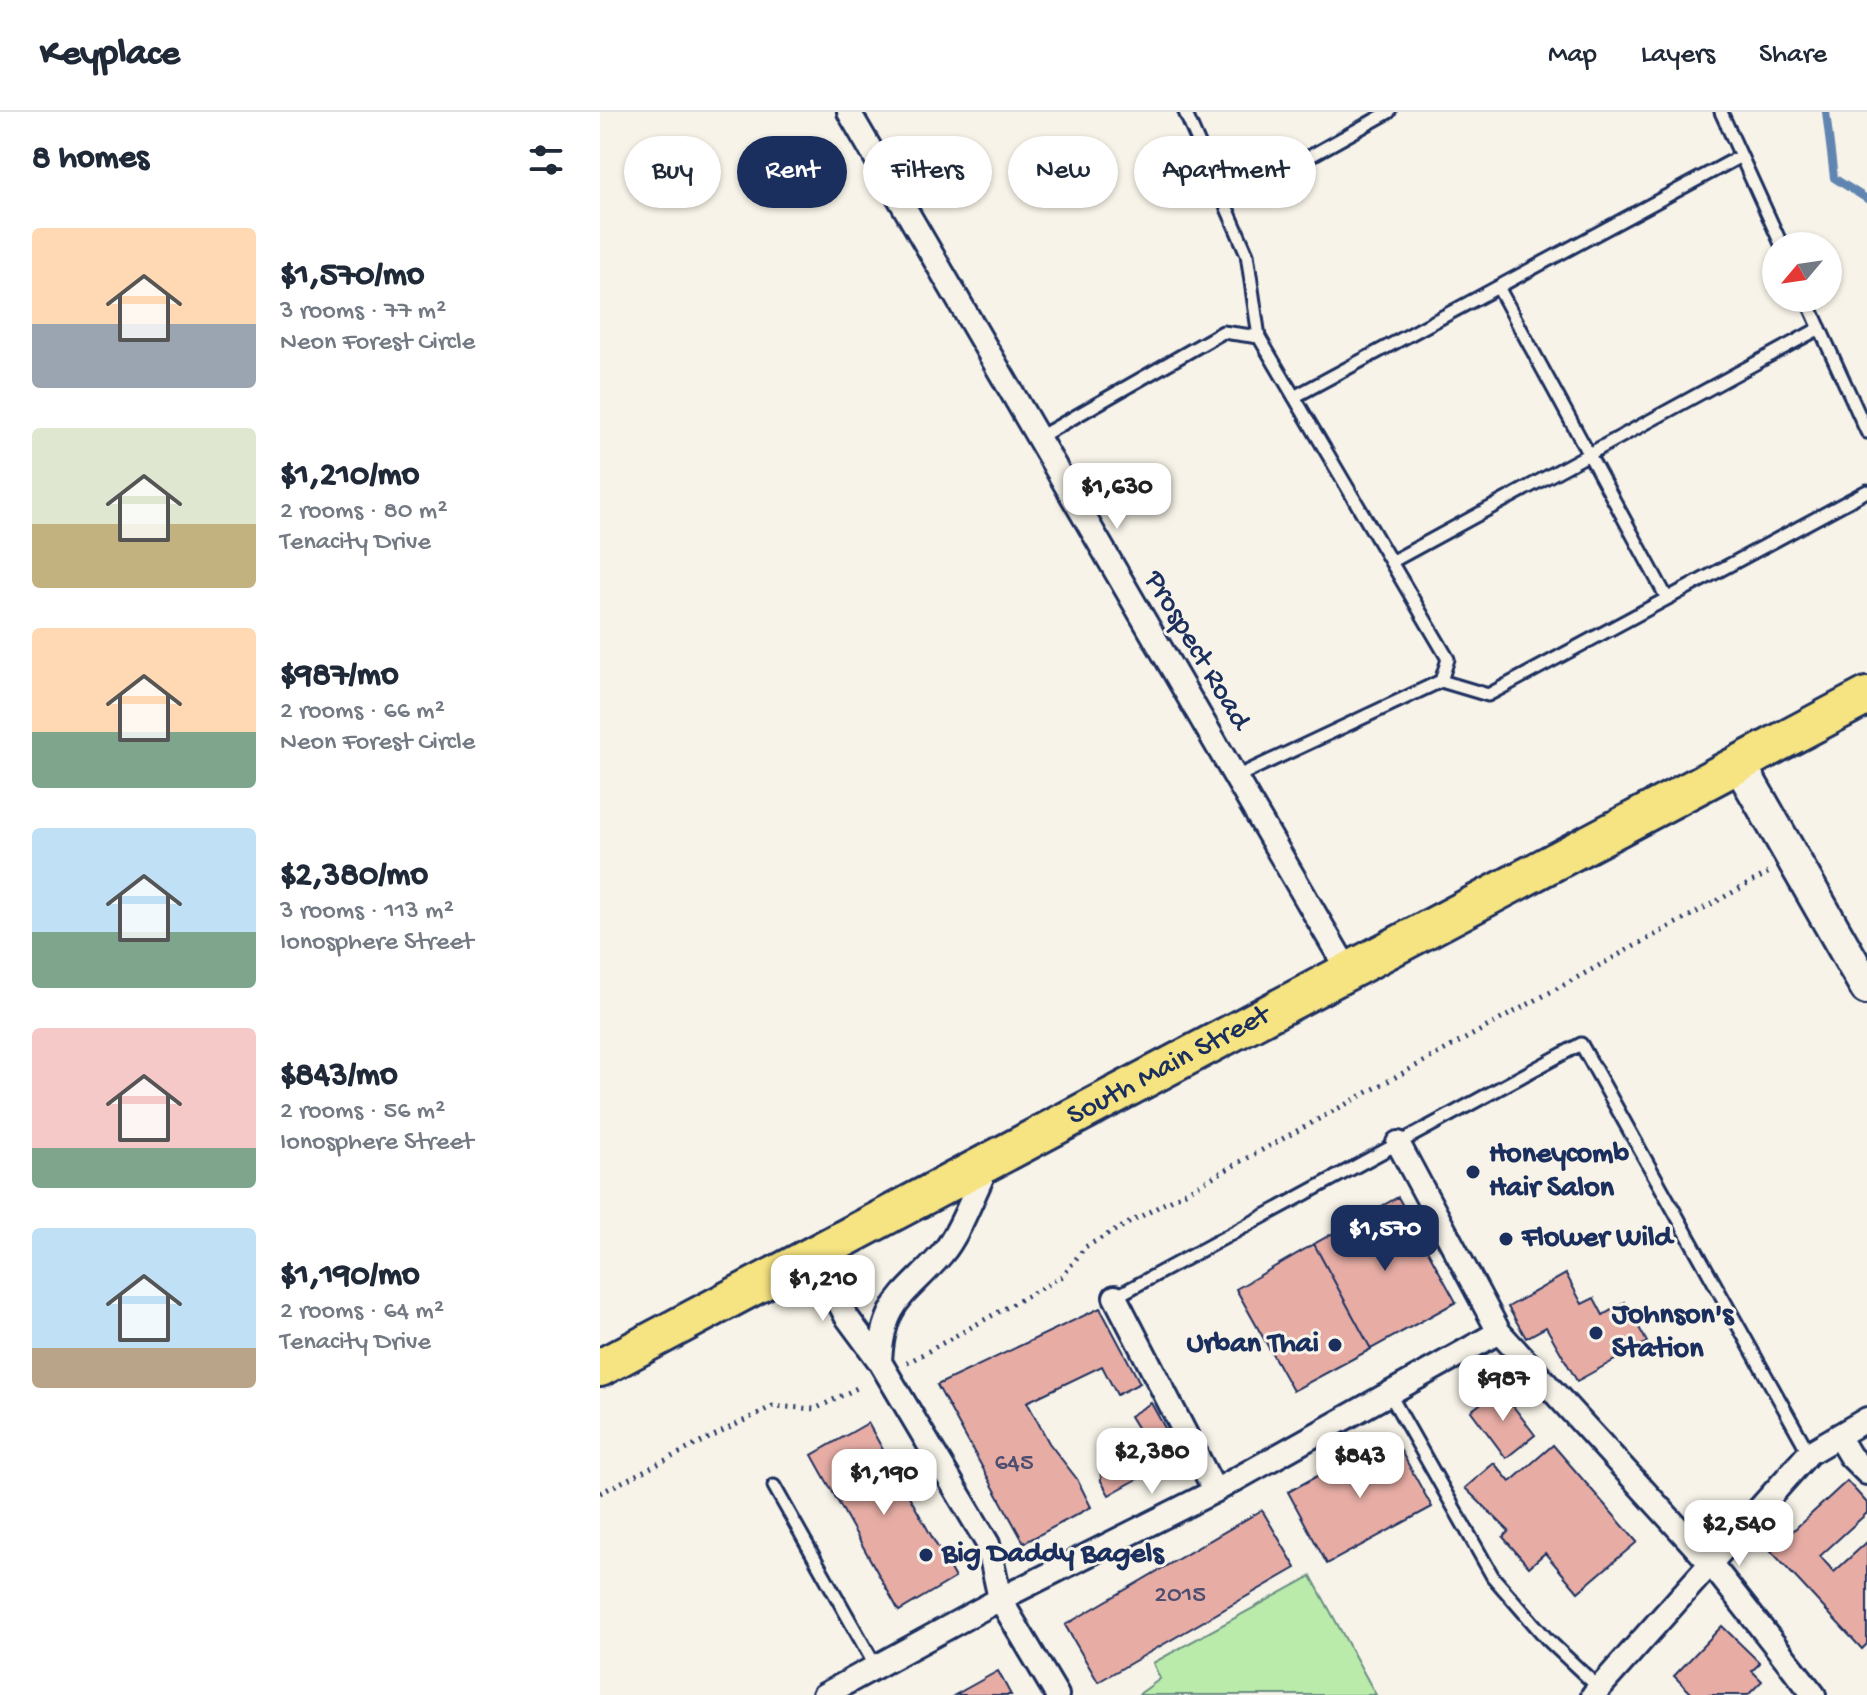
<!DOCTYPE html>
<html lang="en">
<head>
<meta charset="utf-8">
<style>
	body { margin:0; font-family:"Gochi Hand",sans-serif; background:#f2f2f3; color:#1f2937; height:100vh; display:flex; flex-direction:column; font-size:30px; white-space:nowrap }
	* { box-sizing:border-box; margin:0 }
	p { font-size:26px; color:#747a83 }
	.icon { flex:none; width:44px; height:44px; fill:none; stroke:currentColor; stroke-width:2; stroke-linecap:round; stroke-linejoin:round }
	.map { position:relative; flex:1; overflow:hidden }
	.details { display:flex; flex-direction:column; background:#fff; width:600px }
	.details>* { flex:none }
	.banner { position:absolute; left:24px; top:24px; width:760px; height:72px; display:flex; gap:16px }
	.needle { width:52px; rotate:241deg }
	.tools { position:absolute; left:1162px; top:120px; display:grid; gap:16px }
	.tools a { display:grid; place-items:center; width:80px; height:80px; border-radius:50%; background:#fff; box-shadow:0 2px 6px #0004; font-size:40px }
	.price { position:absolute; translate:-50% -68px; padding:0 18px; border-radius:16px; background:#fff; color:#222; font-size:26px; line-height:52px; filter:drop-shadow(0 2px 4px #0008) }
	.price::after { content:''; position:absolute; left:50%; top:48px; width:24px; height:18px; margin-left:-12px; background:inherit; clip-path:polygon(0 0,100% 0,50% 100%) }
	.price.active { background:#1b2f5e; color:#fff }
	ul { padding:0; list-style:none }
	li { display:flex; align-items:center; gap:24px; height:200px; padding:0 32px }
	li span { display:grid; place-items:center; flex:none; width:224px; height:160px; border-radius:8px; color:#555 }
	li>.icon { margin-inline-start:auto }
	span .icon { width:96px; height:96px; fill:#fffc; stroke-width:1 }
	li b { font-size:34px }
	h2 { display:flex; justify-content:space-between; align-items:center; height:96px; padding:0 32px; font-size:34px }
	.chip { padding:0 28px; border-radius:36px; background:#fff; box-shadow:0 2px 6px #0004; font-size:28px; line-height:72px }
	.chip.active { background:#1b2f5e; color:#fff }
	header { display:flex; align-items:center; gap:48px; box-sizing:border-box; height:112px; padding:0 40px; background:#fff; border-bottom:2px solid #e0e1e3 }
	header strong { font-size:38px }
	nav { display:flex; gap:44px; margin-inline-start:auto; font-size:28px }
	main { display:flex; flex:1; min-height:0 }
	.map>svg:first-child { display:block }
</style>
</head>
<body>
<header>
<strong>Keyplace</strong>
<nav><a>Map</a><a>Layers</a><a>Share</a></nav>
</header>
<main>
<section class="details">
<h2>8 homes<svg class="icon" aria-label="filters" viewBox="0 0 24 24"><path d="M4 7h16M4 17h16"/><circle cx="9" cy="7" r="2"/><circle cx="15" cy="17" r="2"/></svg></h2>
<ul>
<li><span style="background:linear-gradient(#ffd9b3 60%,#9aa5b1 0)"><svg class="icon" aria-label="home" viewBox="0 0 24 24"><path d="M3 11l9-7 9 7M6 9v11h12V9"/></svg></span><div><b>$1,570/mo</b><p>3 rooms · 77 m²</p><p>Neon Forest Circle</p></div></li>
<li><span style="background:linear-gradient(#dfe7d0 60%,#c2b280 0)"><svg class="icon" aria-label="home" viewBox="0 0 24 24"><path d="M3 11l9-7 9 7M6 9v11h12V9"/></svg></span><div><b>$1,210/mo</b><p>2 rooms · 80 m²</p><p>Tenacity Drive</p></div></li>
<li><span style="background:linear-gradient(#ffd9b3 65%,#7fa58c 0)"><svg class="icon" aria-label="home" viewBox="0 0 24 24"><path d="M3 11l9-7 9 7M6 9v11h12V9"/></svg></span><div><b>$987/mo</b><p>2 rooms · 66 m²</p><p>Neon Forest Circle</p></div></li>
<li><span style="background:linear-gradient(#bfe0f5 65%,#7fa58c 0)"><svg class="icon" aria-label="home" viewBox="0 0 24 24"><path d="M3 11l9-7 9 7M6 9v11h12V9"/></svg></span><div><b>$2,380/mo</b><p>3 rooms · 113 m²</p><p>Ionosphere Street</p></div></li>
<li><span style="background:linear-gradient(#f6c9c9 75%,#7fa58c 0)"><svg class="icon" aria-label="home" viewBox="0 0 24 24"><path d="M3 11l9-7 9 7M6 9v11h12V9"/></svg></span><div><b>$843/mo</b><p>2 rooms · 56 m²</p><p>Ionosphere Street</p></div></li>
<li><span style="background:linear-gradient(#bfe0f5 75%,#b9a48a 0)"><svg class="icon" aria-label="home" viewBox="0 0 24 24"><path d="M3 11l9-7 9 7M6 9v11h12V9"/></svg></span><div><b>$1,190/mo</b><p>2 rooms · 64 m²</p><p>Tenacity Drive</p></div></li>
</ul>
</section>
<div class="map">
<svg width="1267" height="1583" viewBox="0 0 1267 1583">
	<rect width="100%" height="100%" fill="#f7f3e8"/>
	<filter id="ink" filterUnits="userSpaceOnUse"><feTurbulence type="fractalNoise" baseFrequency=".0125" numOctaves="2"/><feDisplacementMap in="SourceGraphic" scale="16" xChannelSelector="R" yChannelSelector="G"/><feConvolveMatrix kernelMatrix="1 2 1 2 8 2 1 2 1" color-interpolation-filters="sRGB"/></filter>
	<g filter="url(#ink)">
		<path fill="#baebaa" stroke="#6a8d84" stroke-width="2" d="M 711,1464 L 776,1583 L 538,1583 L 560,1567 L 553,1551 Z"/>
		<g fill="none" stroke-linecap="round" stroke-linejoin="round">
			<path stroke="#6085b1" stroke-width="8" d="M 1226,0 L 1234,66 L 1267,87"/>
		</g>
		<path fill="#e7ada5" stroke="#1b2f5e" stroke-width="2" d="M 798,1085 L 856,1190 L 771,1237 L 714,1132 Z
			M 714,1132 L 771,1237 L 693,1279 L 636,1177 Z
			M 966,1162 L 982,1192 L 994,1186 L 1003,1203 L 1025,1190 L 1047,1230 L 977,1269 L 946,1215 L 926,1226 L 908,1195 Z
			M 500,1196 L 540,1271 L 517,1283 L 502,1254 L 427,1290 L 449,1331 L 477,1367 L 491,1395 L 424,1431 L 337,1273 Z
			M 900,1277 L 935,1323 L 906,1346 L 871,1299 Z
			M 551,1291 L 580,1343 L 509,1383 L 501,1369 L 500,1348 L 542,1324 L 530,1304 Z
			M 268,1311 L 355,1466 L 299,1499 L 212,1343 Z
			M 792,1323 L 832,1395 L 727,1452 L 688,1380 Z
			M 953,1333 L 1037,1430 L 978,1480 L 945,1441 L 929,1455 L 903,1425 L 909,1419 L 865,1376 L 894,1351 L 910,1370 Z
			M 1247,1369 L 1267,1391 L 1267,1401 L 1220,1444 L 1234,1460 L 1267,1430 L 1267,1532 L 1262,1537 L 1171,1439 Z
			M 662,1398 L 696,1456 L 498,1570 L 465,1513 Z
			M 1122,1514 L 1160,1551 L 1152,1559 L 1162,1569 L 1148,1583 L 1093,1583 L 1074,1564 Z
			M 398,1559 L 411,1583 L 355,1583 Z"/>
		<g fill="none" stroke-linecap="round" stroke-linejoin="round">
			<defs>
				<path id="lane" d="M 585,0 L 647,142 L 659,225
					M 1121,0 L 1182,134
					M 625,92 L 789,0
					M 898,175 L 1067,486
					M 1206,186 L 1267,320
					M 694,285 L 1141,44
					M 436,327 L 623,220 L 659,225 L 848,547 L 841,569 L 636,665
					M 791,450 L 1220,216
					M 841,569 L 888,583 L 1267,379
					M 515,1185 L 981,932 L 1209,1341
					M 789,1281 L 893,1465 L 947,1527 L 999,1576
					M 174,1374 L 276,1555"/>
				<path id="street" d="M 249,0 L 748,859
					M 798,1031 L 899,1220 L 1111,1452 L 1214,1583
					M 214,1142 L 246,1204 L 280,1250 L 388,1432 L 400,1487 L 457,1583
					M 515,1185 L 615,1379
					M 280,1250 C 283,1187 306,1184 342,1142 C 360,1121 375,1078 388,1053
					M 1238,1324 L 1250,1344 L 1267,1361
					M 224,1583 L 400,1487 L 615,1379 L 899,1220
					M 993,1583 L 1209,1341 L 1267,1307"/>
				<path id="secondary" d="M 1139,652 L 1267,876"/>
				<g id="primary">
					<path id="s1" d="M 0,1256 L 1267,584"/>
				</g>
			</defs>
			<use href="#lane" stroke="#1b2f5e" stroke-width="17"/>
			<use href="#street" stroke="#1b2f5e" stroke-width="28"/>
			<use href="#secondary" stroke="#1b2f5e" stroke-width="38"/>
			<use href="#primary" stroke="#1b2f5e" stroke-width="42"/>
			<path stroke="#1b2f5e" stroke-width="5" stroke-dasharray="2 6" stroke-linecap="butt" d="M 307,1251 L 463,1164 L 485,1135 L 1168,761
				M 0,1381 L 173,1294 L 215,1297 L 259,1275"/>
			<use href="#lane" stroke="#f7f3e8" stroke-width="11"/>
			<use href="#street" stroke="#f7f3e8" stroke-width="22"/>
			<use href="#secondary" stroke="#f7f3e8" stroke-width="32"/>
			<use href="#primary" stroke="#f6e381" stroke-width="36"/>
		</g>
	</g>
	<g fill="#1b2f5e" stroke="#f7f3e8" stroke-width="3">
		<circle cx="873" cy="1060" r="8"/>
		<circle cx="906" cy="1127" r="8"/>
		<circle cx="996" cy="1221" r="8"/>
		<circle cx="735" cy="1233" r="8"/>
		<circle cx="326" cy="1443" r="8"/>
	</g>
	<g text-anchor="middle" dominant-baseline="central" stroke-width="6" stroke-linejoin="round" paint-order="stroke">
		<g font-size="26" fill="#4e4e70">
			<text x="414" y="1352">645</text>
			<text x="580" y="1484">2015</text>
		</g>
		<g font-size="30" fill="#1b2f5e" stroke="#f7f3e8">
			<text transform="translate(596 539) rotate(59)">Prospect Road</text>
			<text stroke="none"><textPath href="#s1" startOffset="644">South Main Street</textPath></text>
		</g>
		<g font-size="30" font-weight="bold" fill="#1b2f5e" stroke="#f7f3e8" text-anchor="start">
			<text x="889" y="1043">Honeycomb<tspan x="889" dy="34">Hair Salon</tspan></text>
			<text x="922" y="1127">Flower Wild</text>
			<text x="1012" y="1204">Johnson's<tspan x="1012" dy="34">Station</tspan></text>
			<text x="719" y="1233" text-anchor="end">Urban Thai</text>
			<text x="342" y="1443">Big Daddy Bagels</text>
		</g>
	</g>
</svg>
<div class="tools">
<a><svg class="needle" viewBox="-14 -14 28 28"><path d="M0-13l5 13h-10z" fill="#e53935"/><path d="M0 13l5-13h-10z" fill="#747a83"/></svg></a>
</div>
<b class="price" style="left:517px;top:419px">$1,630</b>
<b class="price active" style="left:785px;top:1161px">$1,570</b>
<b class="price" style="left:223px;top:1211px">$1,210</b>
<b class="price" style="left:903px;top:1311px">$987</b>
<b class="price" style="left:552px;top:1384px">$2,380</b>
<b class="price" style="left:760px;top:1388px">$843</b>
<b class="price" style="left:284px;top:1405px">$1,190</b>
<b class="price" style="left:1139px;top:1456px">$2,540</b>
<div class="banner">
<a class="chip">Buy</a>
<a class="chip active">Rent</a>
<a class="chip">Filters</a>
<a class="chip">New</a>
<a class="chip">Apartment</a>
</div>
</div>
</main>
</body>
</html>
